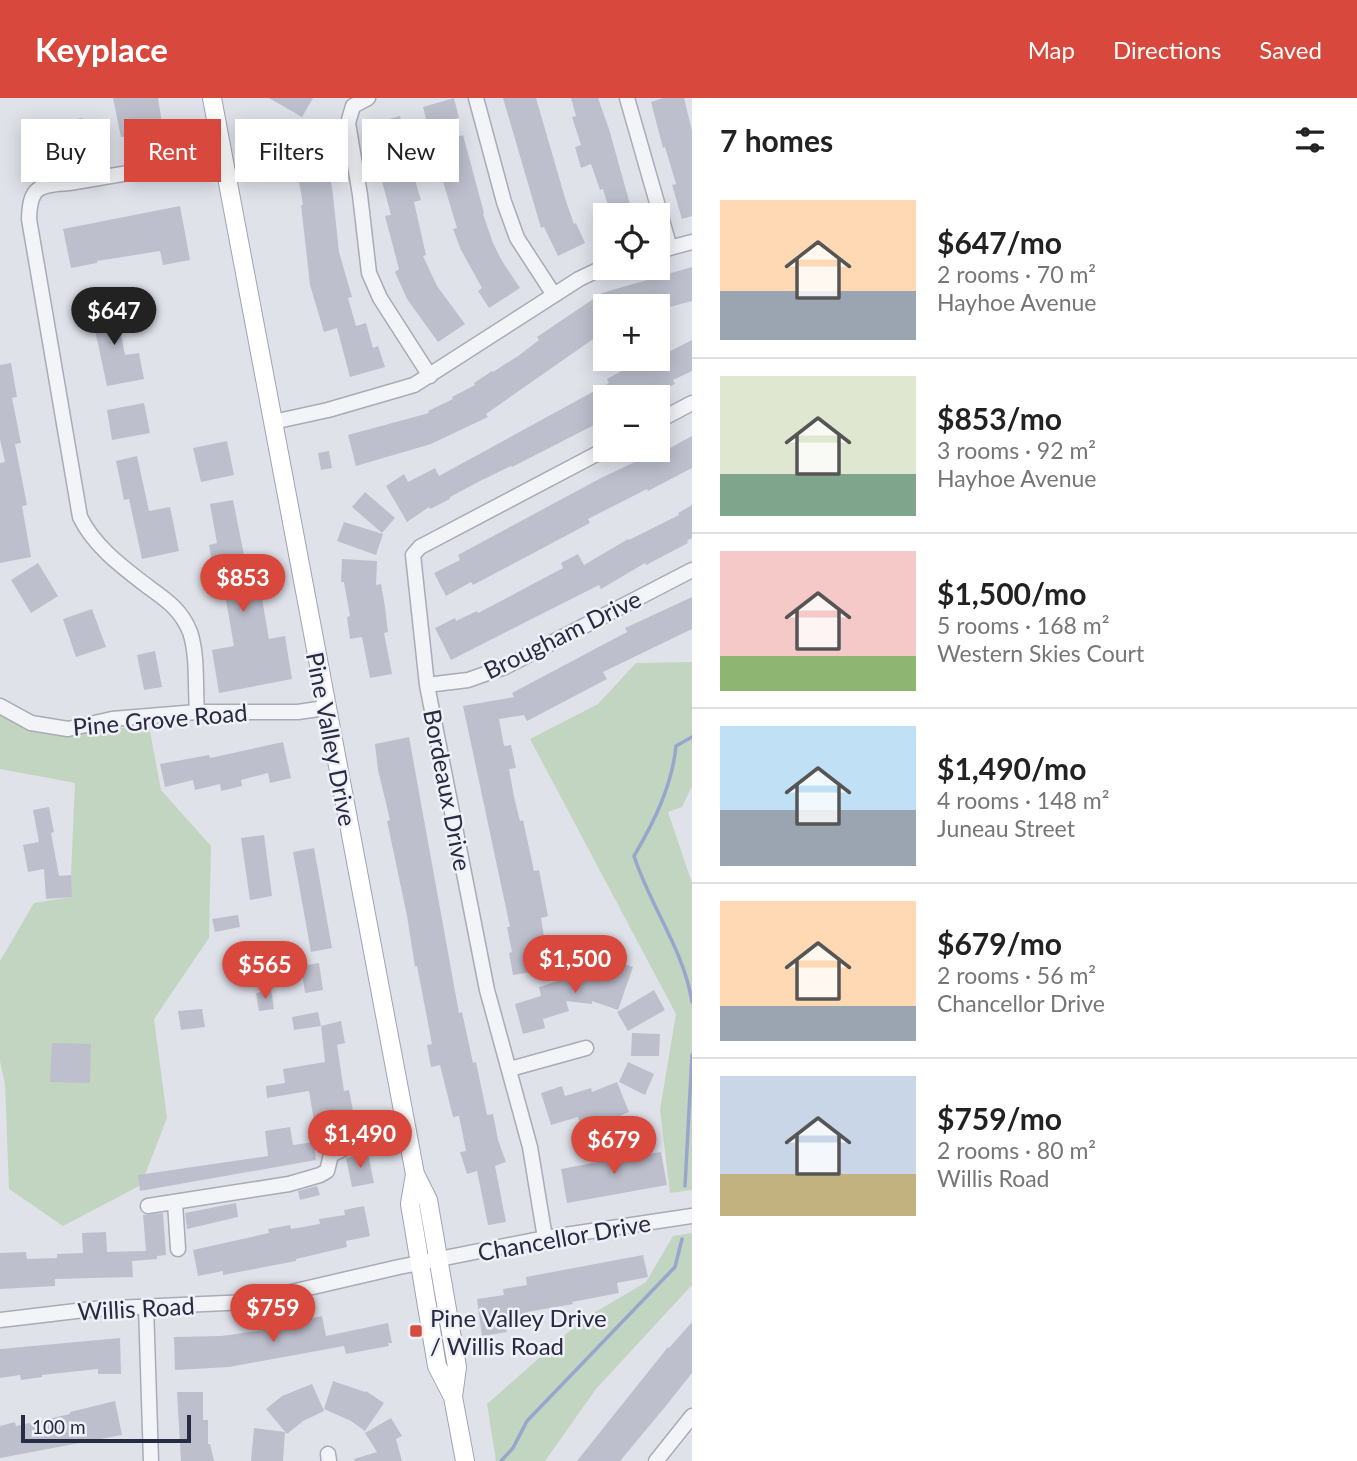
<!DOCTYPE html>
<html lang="en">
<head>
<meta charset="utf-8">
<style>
	body { margin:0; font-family:Lato,sans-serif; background:#f6f6f6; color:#222; height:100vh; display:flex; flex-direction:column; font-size:26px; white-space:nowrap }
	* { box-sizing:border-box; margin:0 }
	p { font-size:23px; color:#767676 }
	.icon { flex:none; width:38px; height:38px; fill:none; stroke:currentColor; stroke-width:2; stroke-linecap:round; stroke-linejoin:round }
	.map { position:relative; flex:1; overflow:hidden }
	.panel { display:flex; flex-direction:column; background:#fff; width:665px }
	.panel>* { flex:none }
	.hud { position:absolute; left:21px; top:21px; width:565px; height:63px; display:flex; gap:14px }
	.fabs { position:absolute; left:593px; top:105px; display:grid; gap:14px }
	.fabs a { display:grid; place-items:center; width:77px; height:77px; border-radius:0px; background:#fff; box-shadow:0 4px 18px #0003; font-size:35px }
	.scale { position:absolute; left:21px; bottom:18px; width:170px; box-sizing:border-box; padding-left:7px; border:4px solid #272b43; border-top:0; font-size:19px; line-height:24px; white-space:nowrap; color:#272b43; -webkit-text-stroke:5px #f0f1f7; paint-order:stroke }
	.price { position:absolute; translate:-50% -60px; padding:0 16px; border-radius:24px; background:#d8483c; color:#fff; font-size:23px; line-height:46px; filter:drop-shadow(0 2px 4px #0008) }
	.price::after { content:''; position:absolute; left:50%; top:42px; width:21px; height:16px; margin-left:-10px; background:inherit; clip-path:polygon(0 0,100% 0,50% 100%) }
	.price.current { background:#222; color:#fff }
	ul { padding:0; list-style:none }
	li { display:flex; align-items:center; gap:21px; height:175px; padding:0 28px }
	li+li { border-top:2px solid #e0e0e0 }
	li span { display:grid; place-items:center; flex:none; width:196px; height:140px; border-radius:0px; color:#555 }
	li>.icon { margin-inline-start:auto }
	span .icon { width:84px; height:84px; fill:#fffc; stroke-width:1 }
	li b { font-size:30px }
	h2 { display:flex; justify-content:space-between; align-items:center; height:84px; padding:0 28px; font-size:30px }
	.tag { padding:0 24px; border-radius:0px; background:#fff; box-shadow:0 4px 18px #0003; font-size:24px; line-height:63px }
	.tag.current { background:#d8483c; color:#fff }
	header { display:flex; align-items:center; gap:42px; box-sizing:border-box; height:98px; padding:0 35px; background:#d8483c; color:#fff }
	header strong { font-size:33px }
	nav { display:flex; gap:38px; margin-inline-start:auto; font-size:24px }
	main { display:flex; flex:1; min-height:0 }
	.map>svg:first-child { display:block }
</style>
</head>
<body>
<header>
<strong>Keyplace</strong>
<nav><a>Map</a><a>Directions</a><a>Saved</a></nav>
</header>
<main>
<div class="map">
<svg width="692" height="1363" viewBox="0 0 692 1363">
	<rect width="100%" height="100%" fill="#e0e2ea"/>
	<path fill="#c1d5c0" d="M 692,564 L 692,688 L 682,709 L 668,714 L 692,785 L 692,1092 L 670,1095 L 660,1012 L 676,916 L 530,641 L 598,606 L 636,565 Z
		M 0,616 L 57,634 L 149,628 L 161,692 L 211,748 L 209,840 L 154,921 L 167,1020 L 141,1087 L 63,1128 L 9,1091 L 5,986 L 0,963 L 0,863 L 34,805 L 70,799 L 75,685 L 0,671 Z
		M 692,1135 L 692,1187 L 596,1291 L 545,1363 L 496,1363 L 487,1306 L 582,1222 L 646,1184 L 673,1138 Z"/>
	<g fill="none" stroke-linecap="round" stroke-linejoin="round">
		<path stroke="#98a6cd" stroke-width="3.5" d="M 692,639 L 676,648 C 672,688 654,724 634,758 C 650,808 684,852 692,904
			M 685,1088 L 692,957
			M 501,1363 L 513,1350 L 527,1323 L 675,1169 L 682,1141"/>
	</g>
	<path fill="#bdbfcd" d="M 113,0 L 158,0 L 163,31 L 121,39 Z
		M 269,0 L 313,0 L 302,19 Z
		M 454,0 L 459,20 L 428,29 L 423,9 Z
		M 503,0 L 536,0 L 565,100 L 574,126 L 576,125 L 585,145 L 558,158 L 544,129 L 541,130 Z
		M 571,0 L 598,0 L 609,31 L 633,117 L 611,117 L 603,91 L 600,92 L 591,66 L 581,70 L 575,49 L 581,47 L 572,19 L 576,18 Z
		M 663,0 L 684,0 L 692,33 L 692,118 L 682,121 L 672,87 L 676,86 L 665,49 L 663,50 L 651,4 Z
		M 400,18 L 405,39 L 402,40 L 421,102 L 414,104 L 426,157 L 423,158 L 437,188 L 465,226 L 438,244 L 407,201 L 395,174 L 399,171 L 385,118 L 391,117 L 376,61 L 380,60 L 371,26 Z
		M 82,20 L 85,40 L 39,48 L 36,28 Z
		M 279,25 L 315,28 L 313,54 L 326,52 L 333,97 L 339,154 L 352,199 L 348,200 L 356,228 L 366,225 L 373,250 L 378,248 L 385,269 L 350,279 L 337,230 L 324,234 L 310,187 L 301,107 L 303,107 L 293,47 L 278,46 Z
		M 463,37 L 484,115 L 483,116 L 493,145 L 502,163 L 520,190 L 489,210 L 478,193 L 482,190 L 461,152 L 453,131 L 457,130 L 432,47 Z
		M 180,108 L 190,162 L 163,167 L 160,153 L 97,163 L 97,165 L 71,170 L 63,131 Z
		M 692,169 L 692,203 L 658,212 L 658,208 L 606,208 L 606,232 L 486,316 L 488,319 L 431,346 L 356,368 L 348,337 L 429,315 L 428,313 L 453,301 L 452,299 L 475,287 L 474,285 L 492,273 L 493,274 L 518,258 L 539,242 L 537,239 L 602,195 Z
		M 115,204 L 125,257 L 139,255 L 144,281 L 107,288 L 90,209 Z
		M 692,242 L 692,273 L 673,282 L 675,286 L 648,299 L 606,299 L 606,321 L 512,369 L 511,368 L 480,383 L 450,399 L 450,401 L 430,411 L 429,409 L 407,424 L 386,388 L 404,376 L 408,384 L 435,370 L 439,378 L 609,285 L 607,281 L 631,268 L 633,272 Z
		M 11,265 L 17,299 L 12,300 L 21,345 L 15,346 L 27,407 L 22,408 L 31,459 L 0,465 L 0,365 L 5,364 L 0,341 L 0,267 Z
		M 144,305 L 150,335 L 112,342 L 107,312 Z
		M 692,338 L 692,370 L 648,393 L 647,391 L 588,421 L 590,425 L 473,487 L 471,484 L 446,498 L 434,475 L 460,462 L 458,457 L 601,380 L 658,353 L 659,356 Z
		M 227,343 L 234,377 L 201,384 L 193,350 Z
		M 329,353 L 332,370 L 321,372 L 318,355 Z
		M 137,358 L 149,413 L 170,409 L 179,453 L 142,461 L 129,401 L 124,402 L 116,363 Z
		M 365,394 L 395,420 L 382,435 L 352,409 Z
		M 233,402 L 252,497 L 261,495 L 269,541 L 285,538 L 292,581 L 219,595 L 212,552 L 234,548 L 224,491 L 217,492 L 213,471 L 209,447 L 217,445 L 210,406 Z
		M 692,407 L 692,440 L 687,443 L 688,445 L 646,467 L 645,465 L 601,491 L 599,487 L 451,562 L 435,530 L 455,520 L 456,523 L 477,513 L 478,515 L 501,503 L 563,470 L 561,465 L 578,456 L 584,467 L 628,441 L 629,442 L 679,417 L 678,415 Z
		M 344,424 L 383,436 L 376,457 L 337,443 Z
		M 342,461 L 377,463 L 376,487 L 381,486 L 385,509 L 388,534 L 384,535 L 392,576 L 370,580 L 362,539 L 350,541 L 347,519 L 350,518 L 344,484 L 341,484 Z
		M 38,465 L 58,498 L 31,515 L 11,482 Z
		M 692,499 L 692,531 L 603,574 L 607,581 L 527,623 L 524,617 L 499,621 L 504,648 L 511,647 L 516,670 L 509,671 L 514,699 L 520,723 L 523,722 L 534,773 L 539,772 L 548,818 L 541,820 L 545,845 L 540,846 L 544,872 L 513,877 L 509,855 L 512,854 L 507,829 L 510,829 L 463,608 L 514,599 L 512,595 L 627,534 L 625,530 Z
		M 92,511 L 106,549 L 76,559 L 63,521 Z
		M 155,553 L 162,589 L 144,592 L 137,557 Z
		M 409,639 L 459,915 L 462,914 L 473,965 L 476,964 L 487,1017 L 493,1016 L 498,1042 L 506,1064 L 495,1068 L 506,1124 L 488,1127 L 477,1073 L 467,1076 L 460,1054 L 466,1053 L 459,1018 L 453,1019 L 440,967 L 431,969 L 427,947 L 432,946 L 417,868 L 415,869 L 407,818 L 387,723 L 390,722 L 378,672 L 375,646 Z
		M 283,644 L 291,680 L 270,685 L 268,675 L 241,682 L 242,688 L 221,693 L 220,686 L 195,692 L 193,682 L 165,689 L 160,666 L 209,657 L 210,660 Z
		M 49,709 L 54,734 L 51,735 L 59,778 L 71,777 L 72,799 L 46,801 L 44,771 L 28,774 L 23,747 L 39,744 L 33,712 Z
		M 264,737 L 272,798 L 250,802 L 241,740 Z
		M 314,750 L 332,850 L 311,854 L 293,754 Z
		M 238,817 L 240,829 L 215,834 L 212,821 Z
		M 610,861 L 633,869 L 618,912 L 592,903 L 592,906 L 566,903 L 569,913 L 543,921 L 545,930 L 523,936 L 515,906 L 541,898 L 539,889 L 580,876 L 605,879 Z
		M 319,865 L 323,892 L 305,895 L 301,868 Z
		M 271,892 L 274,911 L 259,913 L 256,895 Z
		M 654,892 L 665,912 L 628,933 L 617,914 Z
		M 202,911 L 205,929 L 181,932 L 178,913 Z
		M 318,914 L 321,928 L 294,932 L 292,919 Z
		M 341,923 L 345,945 L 337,947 L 344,993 L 349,992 L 356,1029 L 316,1035 L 309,993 L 267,1000 L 266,988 L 285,985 L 283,971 L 325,964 L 321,928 Z
		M 632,935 L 660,936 L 659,958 L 631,958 Z
		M 52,945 L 91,946 L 90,985 L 50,984 Z
		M 628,964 L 654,976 L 645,997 L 619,984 Z
		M 617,984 L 629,1014 L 583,1034 L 578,1019 L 551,1027 L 541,995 L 562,988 L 565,998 L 591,990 L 592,994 Z
		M 290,1029 L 293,1047 L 314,1044 L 316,1062 L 140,1093 L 138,1077 L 268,1058 L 265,1033 Z
		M 635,1052 L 636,1058 L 661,1054 L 667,1087 L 567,1105 L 561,1071 L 614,1061 L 613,1056 Z
		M 368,1056 L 374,1085 L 352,1089 L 346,1060 Z
		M 317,1088 L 320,1097 L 300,1102 L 298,1093 Z
		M 236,1105 L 238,1119 L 187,1131 L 185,1115 Z
		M 364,1108 L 370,1138 L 346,1143 L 347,1149 L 296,1161 L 296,1163 L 223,1177 L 223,1173 L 198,1178 L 193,1152 L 269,1135 L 268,1131 L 290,1127 L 291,1131 L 320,1126 L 319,1121 L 345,1117 L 344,1112 Z
		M 163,1115 L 166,1157 L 157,1158 L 157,1161 L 132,1163 L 133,1179 L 55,1181 L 55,1188 L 0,1191 L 0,1155 L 26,1154 L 27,1161 L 57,1160 L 57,1156 L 83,1155 L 82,1135 L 106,1134 L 107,1154 L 146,1153 L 143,1117 Z
		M 643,1157 L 648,1179 L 617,1185 L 619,1195 L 572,1204 L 573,1206 L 527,1214 L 528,1222 L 505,1226 L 507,1234 L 482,1238 L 477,1201 L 504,1197 L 503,1191 L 527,1187 L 526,1179 Z
		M 322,1218 L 326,1238 L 388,1225 L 392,1245 L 388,1245 L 389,1248 L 346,1256 L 344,1248 L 229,1269 L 175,1272 L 174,1239 L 221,1238 L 250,1234 L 276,1230 L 275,1228 Z
		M 692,1224 L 692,1275 L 665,1309 L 620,1363 L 577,1363 L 668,1249 L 669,1250 Z
		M 120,1240 L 121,1276 L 98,1276 L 98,1271 L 42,1277 L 42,1279 L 21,1282 L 20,1277 L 0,1280 L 0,1251 Z
		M 333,1283 L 365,1294 L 366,1293 L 384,1305 L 365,1333 L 351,1323 L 324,1311 Z
		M 312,1286 L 324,1313 L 303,1323 L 287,1336 L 266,1311 L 282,1298 Z
		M 177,1294 L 203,1294 L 203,1322 L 208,1322 L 208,1346 L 210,1346 L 214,1363 L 181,1363 Z
		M 115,1303 L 122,1337 L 0,1360 L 0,1328 L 15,1324 L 16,1328 L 70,1316 L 70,1314 Z
		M 391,1320 L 402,1338 L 396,1341 L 402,1363 L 355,1363 L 354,1361 L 377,1354 L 365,1335 Z
		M 254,1330 L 285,1334 L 283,1363 L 251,1363 Z"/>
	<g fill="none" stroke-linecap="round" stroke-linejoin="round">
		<defs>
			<path id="minor" d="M 368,0 L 353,8 L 348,25 L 360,97 L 369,175 L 380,200 L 430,278
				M 476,0 L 504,104 L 517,140 L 554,197
				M 627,0 L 670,150
				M 658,153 L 692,144
				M 658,323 L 692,305
				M 273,324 L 328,312 L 414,287 L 579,181 L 606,168
				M 427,587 L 468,582 L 505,569 L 692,472
				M 0,608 L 31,625 L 68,631 L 112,621 L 197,614 L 298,614 L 325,610
				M 197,614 C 195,589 198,558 190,534 C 181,511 165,501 147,488 C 121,468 94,448 80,419 L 29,121 C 30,89 38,87 69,85 L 223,59
				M 510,971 L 586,950
				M 175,1105 L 178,1151
				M 148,1108 L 289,1086 L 320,1077 L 327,1073 L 331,1057 L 347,1049 L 408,1041
				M 545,1140 L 530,1049 L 487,892 L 427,587 L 413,457 L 420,449 L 606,351
				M 146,1208 L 151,1363
				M 0,1222 L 93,1211 L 248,1204 L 399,1169 L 545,1140 L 692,1118
				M 328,1356 L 329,1363
				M 656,1363 L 692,1318"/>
			<path id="major" d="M 212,0 L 415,1076 L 428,1102 L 457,1269 L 453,1299
				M 415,1076 L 410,1106 L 437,1268 L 453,1299 L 465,1363"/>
		</defs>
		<use href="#minor" stroke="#a8abb8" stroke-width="17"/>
		<use href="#major" stroke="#9ea2b7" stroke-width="20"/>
		<use href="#minor" stroke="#f3f4f8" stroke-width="14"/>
		<use href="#major" stroke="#fff" stroke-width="18"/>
	</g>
	<rect fill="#d8483c" stroke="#f0f1f7" stroke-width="2.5" x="409" y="1226" width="14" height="14" rx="3.5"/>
	<g text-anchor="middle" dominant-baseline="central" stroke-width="5" stroke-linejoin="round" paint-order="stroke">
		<g font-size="24" fill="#272b43" stroke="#f0f1f7">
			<text transform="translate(562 536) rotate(-26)">Brougham Drive</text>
			<text transform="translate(160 621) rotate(-5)">Pine Grove Road</text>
			<text transform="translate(332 641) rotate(79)">Pine Valley Drive</text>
			<text transform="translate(448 692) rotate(79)">Bordeaux Drive</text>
			<text transform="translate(564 1139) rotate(-10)">Chancellor Drive</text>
			<text transform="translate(136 1210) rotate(-3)">Willis Road</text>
		</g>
		<g font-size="24" fill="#272b43" stroke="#f0f1f7" text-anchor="start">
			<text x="430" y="1219">Pine Valley Drive<tspan x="430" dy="28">/ Willis Road</tspan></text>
		</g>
	</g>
</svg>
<div class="fabs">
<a><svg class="icon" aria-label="locate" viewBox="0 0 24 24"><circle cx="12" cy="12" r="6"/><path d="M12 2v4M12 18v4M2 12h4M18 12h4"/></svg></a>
<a>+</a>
<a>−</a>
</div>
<div class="scale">100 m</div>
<b class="price current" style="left:114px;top:249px">$647</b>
<b class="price" style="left:243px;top:516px">$853</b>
<b class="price" style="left:575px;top:897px">$1,500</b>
<b class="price" style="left:265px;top:903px">$565</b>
<b class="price" style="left:360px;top:1072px">$1,490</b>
<b class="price" style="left:614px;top:1078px">$679</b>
<b class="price" style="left:273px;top:1246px">$759</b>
<div class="hud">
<a class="tag">Buy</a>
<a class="tag current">Rent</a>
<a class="tag">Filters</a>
<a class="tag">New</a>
</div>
</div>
<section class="panel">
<h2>7 homes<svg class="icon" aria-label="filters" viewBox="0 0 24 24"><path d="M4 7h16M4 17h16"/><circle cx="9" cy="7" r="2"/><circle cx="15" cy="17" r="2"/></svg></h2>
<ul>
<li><span style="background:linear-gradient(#ffd9b3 65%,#9aa5b1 0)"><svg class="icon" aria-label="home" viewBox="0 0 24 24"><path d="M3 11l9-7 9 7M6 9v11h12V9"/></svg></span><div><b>$647/mo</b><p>2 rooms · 70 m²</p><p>Hayhoe Avenue</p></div></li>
<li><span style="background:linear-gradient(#dfe7d0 70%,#7fa58c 0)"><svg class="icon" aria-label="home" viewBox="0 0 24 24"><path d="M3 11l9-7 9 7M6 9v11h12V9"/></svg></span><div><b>$853/mo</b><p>3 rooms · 92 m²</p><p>Hayhoe Avenue</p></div></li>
<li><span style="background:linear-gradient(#f6c9c9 75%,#8fb573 0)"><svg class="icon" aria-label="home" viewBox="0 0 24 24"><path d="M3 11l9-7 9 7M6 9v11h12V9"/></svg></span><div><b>$1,500/mo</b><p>5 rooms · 168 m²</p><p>Western Skies Court</p></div></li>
<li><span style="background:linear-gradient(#bfe0f5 60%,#9aa5b1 0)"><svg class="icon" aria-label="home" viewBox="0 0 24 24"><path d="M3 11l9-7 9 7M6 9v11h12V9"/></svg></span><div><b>$1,490/mo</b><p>4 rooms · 148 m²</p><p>Juneau Street</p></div></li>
<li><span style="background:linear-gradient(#ffd9b3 75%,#9aa5b1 0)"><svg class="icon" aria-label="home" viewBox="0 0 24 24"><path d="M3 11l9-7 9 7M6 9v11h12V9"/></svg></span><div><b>$679/mo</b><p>2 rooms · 56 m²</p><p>Chancellor Drive</p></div></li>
<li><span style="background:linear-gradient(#c9d6e8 70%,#c2b280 0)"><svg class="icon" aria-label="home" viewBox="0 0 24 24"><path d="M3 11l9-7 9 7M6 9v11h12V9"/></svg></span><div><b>$759/mo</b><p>2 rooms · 80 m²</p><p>Willis Road</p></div></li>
</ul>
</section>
</main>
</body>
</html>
